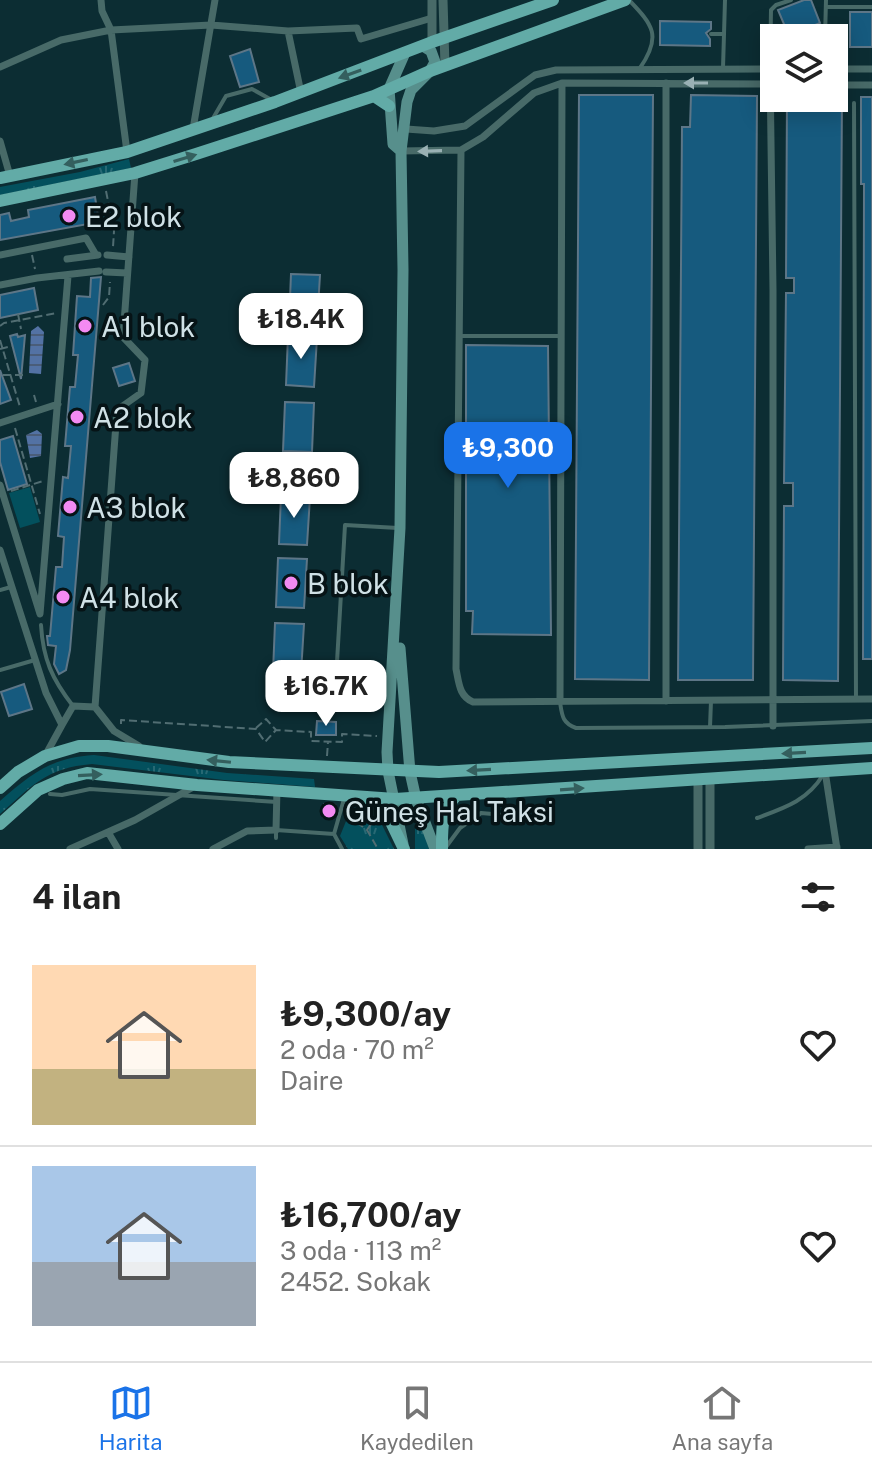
<!DOCTYPE html>
<html lang="tr">
<head>
<meta charset="utf-8">
<style>
	body { margin:0; font-family:"Public Sans",sans-serif; background:#f6f6f6; color:#222; height:100vh; display:flex; flex-direction:column; font-size:30px; white-space:nowrap }
	* { box-sizing:border-box; margin:0 }
	p { font-size:26px; color:#767676 }
	.icon { flex:none; width:44px; height:44px; fill:none; stroke:currentColor; stroke-width:2; stroke-linecap:round; stroke-linejoin:round }
	.map { position:relative; height:849px; overflow:hidden }
	.side { display:flex; flex-direction:column; background:#fff; flex:1 }
	.side>* { flex:none }
	.tools { position:absolute; left:760px; top:24px; display:grid; gap:16px }
	.tools a { display:grid; place-items:center; width:88px; height:88px; border-radius:0px; background:#fff; box-shadow:0 4px 20px #0003; font-size:40px }
	.price { position:absolute; translate:-50% -68px; padding:0 18px; border-radius:16px; background:#fff; color:#222; font-size:26px; line-height:52px; filter:drop-shadow(0 2px 4px #0008) }
	.price::after { content:''; position:absolute; left:50%; top:48px; width:24px; height:18px; margin-left:-12px; background:inherit; clip-path:polygon(0 0,100% 0,50% 100%) }
	.price.active { background:#1a73e8; color:#fff }
	ul { padding:0; list-style:none }
	li { display:flex; align-items:center; gap:24px; height:200px; padding:0 32px }
	li+li { border-top:2px solid #e0e0e0 }
	li span { display:grid; place-items:center; flex:none; width:224px; height:160px; border-radius:0px; color:#555 }
	li>.icon { margin-inline-start:auto }
	span .icon { width:96px; height:96px; fill:#fffc; stroke-width:1 }
	li b { font-size:34px }
	h2 { display:flex; justify-content:space-between; align-items:center; height:96px; padding:0 32px; font-size:34px }
	.tab-bar { display:flex; justify-content:space-around; align-items:center; height:112px; border-top:2px solid #e0e0e0; background:#fff; font-size:22px; color:#767676 }
	.tab-bar a { display:grid; justify-items:center; gap:4px }
	.tab-bar .active { color:#1a73e8 }
	.map>svg:first-child { display:block }
</style>
</head>
<body>
<div class="map">
<svg width="872" height="849" viewBox="0 0 872 849">
	<defs>
		<pattern id="grass-tufts" width="24" height="20" patternUnits="userSpaceOnUse" patternTransform="scale(2)"><rect width="24" height="20" fill="#03505d"/><path d="M3 7l-1-3M5 7V3M7 7l1-3M15 17l-1-3M17 17v-4M19 17l1-3" fill="none" stroke="#276974"/></pattern>
		<pattern id="water-rules" width="6" height="5" patternUnits="userSpaceOnUse" patternTransform="scale(2)"><rect width="6" height="5" fill="#5372a4"/><path d="M0 2.5h6" fill="none" stroke="#4a5d79"/></pattern>
	</defs>
	<rect width="100%" height="100%" fill="#0c2d33"/>
	<path fill="url(#grass-tufts)" d="M 129,159 L 131,168 L 0,195 L 0,187 L 80,172 Z
		M 94,755 L 227,773 L 314,779 L 315,787 L 224,780 L 92,764 C 46,768 33,785 0,814 L 0,801 C 32,773 51,758 94,755 Z
		M 351,809 L 382,825 L 394,849 L 348,849 L 340,836 Z
		M 420,817 L 429,849 L 415,849 L 415,820 Z"/>
	<path fill="#03505d" d="M 30,487 L 40,522 L 20,528 L 9,493 Z"/>
	<path fill="url(#water-rules)" d="M 38,326 L 44,332 L 41,374 L 29,373 L 31,331 Z
		M 37,430 L 42,434 L 41,456 L 30,458 L 26,435 Z"/>
	<path fill="#165a7e" stroke="#5d7687" stroke-width="2" d="M 804,0 L 811,0 L 820,23 L 789,36 L 778,10 Z
		M 850,12 L 872,12 L 872,47 L 850,47 Z
		M 660,21 L 711,22 L 711,29 L 706,33 L 710,39 L 710,46 L 660,45 Z
		M 250,49 L 259,82 L 240,87 L 230,56 Z
		M 579,95 L 653,95 L 649,680 L 575,679 Z
		M 691,95 L 757,96 L 753,680 L 678,680 L 682,127 L 690,127 Z
		M 834,96 L 842,96 L 838,681 L 783,680 L 784,506 L 793,506 L 793,483 L 784,483 L 786,293 L 794,293 L 794,278 L 786,278 L 787,98 L 834,98 Z
		M 861,97 L 872,97 L 872,659 L 863,659 L 864,184 L 861,184 Z
		M 95,197 L 99,222 L 0,240 L 0,215 L 9,213 L 11,221 L 29,217 L 28,210 Z
		M 291,274 L 320,275 L 317,324 L 289,323 Z
		M 101,277 L 70,650 L 66,670 L 59,674 L 54,664 L 56,646 L 48,645 L 47,636 L 50,636 L 56,567 L 62,567 L 64,537 L 58,536 L 63,477 L 68,478 L 71,446 L 65,446 L 70,387 L 75,387 L 78,355 L 73,355 L 77,296 L 90,297 L 91,278 Z
		M 34,288 L 38,310 L 0,318 L 0,295 Z
		M 17,334 L 18,337 L 25,335 L 21,379 L 10,336 Z
		M 288,336 L 317,338 L 314,387 L 286,385 Z
		M 466,345 L 548,346 L 551,635 L 472,634 L 473,611 L 466,611 Z
		M 129,363 L 135,381 L 119,386 L 113,368 Z
		M 0,370 L 11,400 L 0,404 Z
		M 285,402 L 314,403 L 312,452 L 283,451 Z
		M 13,436 L 27,484 L 8,490 L 0,462 L 0,440 Z
		M 281,495 L 310,497 L 307,545 L 279,544 Z
		M 278,558 L 307,559 L 304,608 L 276,607 Z
		M 275,623 L 304,624 L 301,673 L 273,672 Z
		M 24,684 L 32,709 L 9,716 L 1,692 Z
		M 317,721 L 336,722 L 336,735 L 316,735 Z
		M 324,804 L 335,805 L 333,818 L 323,817 Z"/>
	<g fill="none" stroke-linecap="round" stroke-linejoin="round">
		<path stroke="#516d72" stroke-width="2" stroke-dasharray="8 4" stroke-linecap="butt" d="M 106,191 L 114,231 L 113,247
			M 32,255 L 35,269
			M 103,305 L 109,297 L 110,282
			M 18,314 L 21,329
			M 0,326 L 4,323 L 57,313
			M 0,340 L 20,407
			M 0,349 L 12,346
			M 3,375 L 25,375
			M 34,395 L 36,402
			M 15,428 L 40,514
			M 11,491 L 43,481
			M 121,724 L 121,720 L 256,729 L 265,742 L 276,730 L 311,732 L 311,741 L 342,742 L 342,734 L 377,736
			M 256,728 L 266,719 L 276,730
			M 327,756 L 328,742
			M 347,815 L 367,830 L 378,849
			M 367,830 L 373,821"/>
		<path stroke="#486a68" stroke-width="4" d="M 629,0 C 653,25 662,36 640,68
			M 826,7 L 872,7
			M 711,34 L 724,34
			M 825,38 L 826,0
			M 723,68 L 725,0
			M 770,68 L 771,10 L 776,5 L 791,0
			M 854,103 L 856,700
			M 212,120 L 226,96 L 252,89 L 270,99
			M 459,336 L 561,336
			M 0,590 L 11,587
			M 41,625 C 43,659 52,679 73,706
			M 0,670 L 35,660
			M 388,681 L 336,679 L 345,525 L 398,528
			M 560,702 C 562,715 562,723 576,728 L 725,727 L 872,721
			M 710,727 L 711,701
			M 50,794 L 62,795 L 90,789 L 277,802
			M 757,818 C 784,808 807,801 823,775
			M 276,838 L 276,830 L 334,834
			M 446,847 L 460,828 L 481,813 L 517,816
			M 342,849 L 334,834 L 344,799"/>
		<path stroke="#486a68" stroke-width="7" d="M 101,0 L 102,11 L 111,30 L 127,152
			M 288,31 L 301,93
			M 0,67 L 61,40 L 111,30 L 211,25 L 288,31 L 357,28 L 361,39 L 432,18
			M 770,69 L 773,290 L 773,726
			M 834,69 L 872,69
			M 666,83 L 666,701
			M 834,85 L 872,85
			M 193,129 L 215,0
			M 406,129 L 434,131 L 465,126 L 535,75 L 556,70 L 772,69
			M 0,141 L 10,176
			M 461,150 L 456,669 C 459,683 459,696 473,702 L 872,699
			M 401,151 L 461,150 L 483,137 L 534,93 L 562,83 L 772,84
			M 135,173 L 123,337 L 145,360 L 141,393 L 117,410 L 95,707 L 114,731 L 139,746
			M 0,255 L 86,238 L 96,255
			M 107,255 L 129,257
			M 67,259 L 98,255
			M 106,272 L 127,273
			M 0,285 L 37,278 L 99,271
			M 0,423 L 58,404
			M 0,485 L 40,614 L 68,276
			M 0,550 L 46,693 L 62,725 L 45,756
			M 560,700 L 562,83
			M 62,725 L 73,706 L 95,707
			M 825,771 L 837,849
			M 108,832 L 118,849
			M 70,849 L 135,820 L 195,786
			M 213,849 L 247,831 L 276,830 L 277,789
			M 808,849 L 837,847"/>
		<path stroke="#486a68" stroke-width="9" d="M 432,0 L 432,42
			M 443,0 L 445,66
			M 710,779 L 710,849
			M 698,780 L 698,849"/>
		<path stroke="#578f8c" stroke-width="11" d="M 401,151 L 393,144 L 389,89 L 404,55
			M 400,648 L 410,772 L 416,799 L 435,849
			M 403,844 L 388,771 L 387,752 L 400,528 L 403,270 L 401,151 L 407,102 L 411,90 L 430,71 L 435,62 L 431,51 L 423,46"/>
		<path stroke="#62aba7" stroke-width="12" d="M 374,96 L 389,106
			M 0,178 L 127,152 L 275,102 L 432,42 L 553,0
			M 0,201 L 135,173 L 196,154 L 374,96 L 430,71 L 625,0
			M 0,788 L 18,772 L 45,756 L 79,746 L 108,746 L 229,762 L 439,772 L 872,748
			M 356,799 L 389,818 L 404,849
			M 0,824 L 38,790 L 63,779 L 87,773 L 197,785 L 395,799 L 872,768
			M 442,849 C 442,830 441,812 455,797"/>
	</g>
	<defs><path id="oneway-solid" d="M-6-.8H1V-3.2L6.5 0L1 3.2V.8H-6Z" transform="scale(2)"/></defs>
	<g fill="#345f5e">
		<use href="#oneway-solid" transform="translate(350 74) rotate(160)"/>
		<use href="#oneway-solid" transform="translate(185 158) rotate(-17)"/>
		<use href="#oneway-solid" transform="translate(76 162) rotate(168)"/>
		<use href="#oneway-solid" transform="translate(794 753) rotate(177)"/>
		<use href="#oneway-solid" transform="translate(219 761) rotate(-174)"/>
		<use href="#oneway-solid" transform="translate(479 770) rotate(177)"/>
		<use href="#oneway-solid" transform="translate(90 775) rotate(-3)"/>
		<use href="#oneway-solid" transform="translate(572 789) rotate(-4)"/>
	</g>
	<g fill="#9ab1b4">
		<use href="#oneway-solid" transform="translate(696 83) rotate(180)"/>
		<use href="#oneway-solid" transform="translate(430 151) rotate(178)"/>
	</g>
	<g fill="#f38af2" stroke="#061316" stroke-width="3">
		<circle cx="69" cy="216" r="8"/>
		<circle cx="85" cy="326" r="8"/>
		<circle cx="77" cy="417" r="8"/>
		<circle cx="70" cy="507" r="8"/>
		<circle cx="291" cy="583" r="8"/>
		<circle cx="63" cy="597" r="8"/>
		<circle cx="329" cy="811" r="8"/>
	</g>
	<g text-anchor="middle" dominant-baseline="central" stroke-width="7" stroke-linejoin="round" paint-order="stroke">
		<g font-size="28" fill="#d0e1e6" stroke="#061316" text-anchor="start">
			<text x="85" y="216">E2 blok</text>
			<text x="101" y="326">A1 blok</text>
			<text x="93" y="417">A2 blok</text>
			<text x="86" y="507">A3 blok</text>
			<text x="307" y="583">B blok</text>
			<text x="79" y="597">A4 blok</text>
			<text x="345" y="811">Güneş Hal Taksi</text>
		</g>
	</g>
</svg>
<div class="tools">
<a><svg class="icon" aria-label="layers" viewBox="0 0 24 24"><path d="M12 4l9 5-9 5-9-5zM3 14l9 5 9-5"/></svg></a>
</div>
<b class="price" style="left:301px;top:361px">₺18.4K</b>
<b class="price active" style="left:508px;top:490px">₺9,300</b>
<b class="price" style="left:294px;top:520px">₺8,860</b>
<b class="price" style="left:326px;top:728px">₺16.7K</b>
</div>
<section class="side">
<h2>4 ilan<svg class="icon" aria-label="filters" viewBox="0 0 24 24"><path d="M4 7h16M4 17h16"/><circle cx="9" cy="7" r="2"/><circle cx="15" cy="17" r="2"/></svg></h2>
<ul>
<li><span style="background:linear-gradient(#ffd9b3 65%,#c2b280 0)"><svg class="icon" aria-label="home" viewBox="0 0 24 24"><path d="M3 11l9-7 9 7M6 9v11h12V9"/></svg></span><div><b>₺9,300/ay</b><p>2 oda · 70 m²</p><p>Daire</p></div><svg class="icon" aria-label="heart" viewBox="0 0 24 24"><path d="M12 20l-8-8c-3-5 5-10 8-4 3-6 11-1 8 4z"/></svg></li>
<li><span style="background:linear-gradient(#a9c7e8 60%,#9aa5b1 0)"><svg class="icon" aria-label="home" viewBox="0 0 24 24"><path d="M3 11l9-7 9 7M6 9v11h12V9"/></svg></span><div><b>₺16,700/ay</b><p>3 oda · 113 m²</p><p>2452. Sokak</p></div><svg class="icon" aria-label="heart" viewBox="0 0 24 24"><path d="M12 20l-8-8c-3-5 5-10 8-4 3-6 11-1 8 4z"/></svg></li>
</ul>
</section>
<nav class="tab-bar">
<a class="active"><svg class="icon" aria-label="map" viewBox="0 0 24 24"><path d="M3 6l6-2 6 2 6-2v14l-6 2-6-2-6 2zM9 4v14M15 6v14"/></svg>Harita</a>
<a><svg class="icon" aria-label="saved" viewBox="0 0 24 24"><path d="M7 4h10v16l-5-4-5 4z"/></svg>Kaydedilen</a>
<a><svg class="icon" aria-label="home" viewBox="0 0 24 24"><path d="M3 11l9-7 9 7M6 9v11h12V9"/></svg>Ana sayfa</a>
</nav>
</body>
</html>
